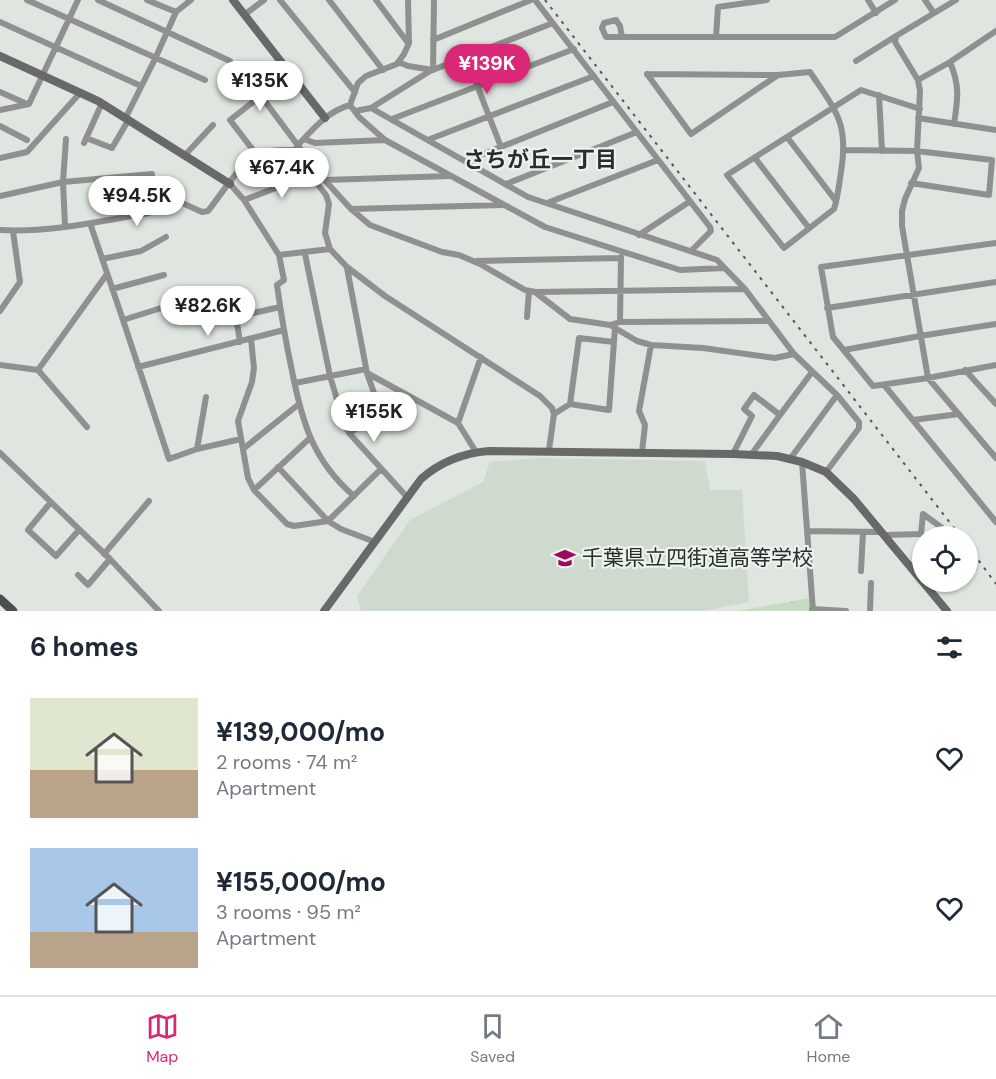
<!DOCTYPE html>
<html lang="en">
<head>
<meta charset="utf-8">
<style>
	body { margin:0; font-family:"DM Sans","Noto Sans JP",sans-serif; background:#f2f2f3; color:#1f2937; height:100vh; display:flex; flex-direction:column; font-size:22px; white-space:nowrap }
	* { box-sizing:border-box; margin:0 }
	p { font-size:20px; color:#747a83 }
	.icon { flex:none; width:33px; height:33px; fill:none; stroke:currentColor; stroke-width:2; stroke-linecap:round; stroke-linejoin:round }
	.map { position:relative; height:611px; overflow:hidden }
	.details { display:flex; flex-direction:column; background:#fff; flex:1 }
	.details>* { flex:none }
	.fabs { position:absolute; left:912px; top:526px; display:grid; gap:12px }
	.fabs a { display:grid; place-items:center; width:66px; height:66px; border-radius:50%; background:#fff; box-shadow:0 2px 4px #0004; font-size:30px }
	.price { position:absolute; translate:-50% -51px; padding:0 14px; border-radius:21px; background:#fff; color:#222; font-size:20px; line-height:39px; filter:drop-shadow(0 2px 3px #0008) }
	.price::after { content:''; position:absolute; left:50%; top:36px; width:18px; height:14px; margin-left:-9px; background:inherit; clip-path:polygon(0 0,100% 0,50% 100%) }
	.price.active { background:#db2777; color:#fff }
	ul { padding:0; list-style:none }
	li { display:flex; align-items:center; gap:18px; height:150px; padding:0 30px }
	li span { display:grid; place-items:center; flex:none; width:168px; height:120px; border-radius:0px; color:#555 }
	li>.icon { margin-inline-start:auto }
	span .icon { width:72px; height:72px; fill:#fffc; stroke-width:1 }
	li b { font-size:26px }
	h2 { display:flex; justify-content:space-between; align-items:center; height:72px; padding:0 30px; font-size:26px }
	.dock { display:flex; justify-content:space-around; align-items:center; height:84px; border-top:2px solid #e0e1e3; background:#fff; font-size:16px; color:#747a83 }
	.dock a { display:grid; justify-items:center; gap:3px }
	.dock .active { color:#db2777 }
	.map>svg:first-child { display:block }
</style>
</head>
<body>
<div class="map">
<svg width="996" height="611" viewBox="0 0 996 611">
	<defs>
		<pattern id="forest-crowns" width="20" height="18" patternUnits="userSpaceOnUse" patternTransform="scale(1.5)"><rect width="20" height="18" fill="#c5dcc3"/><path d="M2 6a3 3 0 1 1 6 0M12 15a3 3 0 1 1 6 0" fill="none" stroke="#a9bda8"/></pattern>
	</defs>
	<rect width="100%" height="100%" fill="#dfe5df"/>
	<path fill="#cfdace" d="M 538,458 L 705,461 L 710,490 L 742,490 L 749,602 L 703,611 L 361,611 L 357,596 L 410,520 L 483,482 L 490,462 Z"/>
	<path fill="url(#forest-crowns)" d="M 810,598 L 810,611 L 737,611 Z"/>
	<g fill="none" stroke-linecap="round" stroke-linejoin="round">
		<path stroke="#8f918f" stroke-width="6" d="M 27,0 L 205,80
			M 98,0 L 230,61
			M 147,0 L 176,12
			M 280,0 L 355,92
			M 329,0 L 383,70
			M 376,0 L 408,43
			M 535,0 L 710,227 L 711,231 L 691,251
			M 868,0 L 876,13
			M 925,0 L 934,13
			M 956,0 L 896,36 L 895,42 L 918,80 L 920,91 L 917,151 L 919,168 L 905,199 L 902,211 L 902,226 L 928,378 L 996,458
			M 244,15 L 264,0
			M 0,22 L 141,86
			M 622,37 L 620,26 L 616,20 L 604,23 L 602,28 L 606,37 L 835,37 L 895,0
			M 716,37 L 718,7 L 767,0
			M 433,40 L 531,0
			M 466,57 L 501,147
			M 856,61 L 896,36
			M 398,62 L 408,66 L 433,70 L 434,0
			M 950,62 C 960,86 958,98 954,124
			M 647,74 L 778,75 L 810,72 C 836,111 849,123 841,172 C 839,184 838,197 834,209 L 784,248 L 727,175 L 861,90 L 920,109
			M 647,74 L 691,134 L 778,75
			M 918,80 L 950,62 L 996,31
			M 0,92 L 27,104
			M 879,95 L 882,151
			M 261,96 L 320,175 L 351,209 L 370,225 L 442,252 L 459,255 L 480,264 L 525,290 L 535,292 L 745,289
			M 350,105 C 328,111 313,129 298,145 L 295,150 L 296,156 L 326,195 L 329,204 L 325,233 L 330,249 L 347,267 L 385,296 L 540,396 L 552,408 L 554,414 L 549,450
			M 350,105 L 359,117 L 385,140 L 545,227 L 680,270 L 724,268
			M 350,105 L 358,83 L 366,76 L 397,64 L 404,54 L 409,43 L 408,0
			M 371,108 L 528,197 L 717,260 L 745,289 L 794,354 L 837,395 L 859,422 L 859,428 L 826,472
			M 0,110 L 29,104 L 78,0
			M 355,111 L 371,108 L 430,71 L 553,23
			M 126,117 L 155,59 L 176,12 L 191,0
			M 918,118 L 996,130
			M 392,119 L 574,49
			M 0,126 L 27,140
			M 787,137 L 836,201
			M 86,138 L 112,148 L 129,119
			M 304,139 L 315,143 L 385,140
			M 430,139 L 594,76
			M 84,143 L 102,103
			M 845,150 L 917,151 L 992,160 L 989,195 L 911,183
			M 256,154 L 230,120 L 290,73
			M 185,155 L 213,125
			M 0,158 L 27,152 L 80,93
			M 755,158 L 809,228
			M 466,161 L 613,102
			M 325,180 L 450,176
			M 230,184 L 244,200 L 279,255 L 284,280 L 277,285 C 281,314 286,343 292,371 C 302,422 313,461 354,496
			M 506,184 L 637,132
			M 0,196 L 63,182 L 152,174 L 149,213 C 101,221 49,233 0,230
			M 151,198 L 171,198 L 202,212 L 208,211 C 220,196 242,161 258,154 C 269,149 284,150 295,150
			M 244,200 L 310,175
			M 547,203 L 658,160
			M 351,209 L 503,205
			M 90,223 L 123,320 L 196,297
			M 65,226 L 63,182 L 66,139
			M 639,235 L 689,202
			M 996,243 L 821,267 L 833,337 L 873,386 L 928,378 L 996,365
			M 305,254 L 330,376 L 344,423 L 349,433 L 407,497
			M 279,255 L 330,249
			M 102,259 L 141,251 L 166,237
			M 477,261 L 619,258
			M 347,268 L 367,373 L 380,410 L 379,415 L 349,433
			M 112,289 L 164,275
			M 535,292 L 570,319 L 610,325 L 637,341 L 651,345 L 703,348 L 775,358 L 794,354
			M 827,308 L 996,282
			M 0,311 L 20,282 L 13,231
			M 527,317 L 529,291
			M 123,320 L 169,459 L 197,449 L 241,439
			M 620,322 L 621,257
			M 610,325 L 620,322 L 769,321
			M 251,339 L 254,368 L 252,382 L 238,421 L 248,478 L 254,490 L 287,524 L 294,526 L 328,521 L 381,469
			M 240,342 L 236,317 L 280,307
			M 844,350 L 920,336 L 996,324
			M 0,365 L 38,370 L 107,274
			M 138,367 L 284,330
			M 38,370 L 87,427
			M 965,370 L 996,404
			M 367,373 L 458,423 L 476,452
			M 295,383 L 366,369
			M 885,386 L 996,522
			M 570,404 L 579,338 L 614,342
			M 554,414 L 570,404 L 609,410 L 615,328
			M 780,415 L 812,372
			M 913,420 L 959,414
			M 458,423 L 481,357
			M 197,449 L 206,397
			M 243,449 L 299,404
			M 642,452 L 645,425 L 639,411 L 651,345
			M 0,453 L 110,559 L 159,611
			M 733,454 L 752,416 L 744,409 L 754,395 L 780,415 L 751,455
			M 790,459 L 837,395
			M 802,462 L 813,611
			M 278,467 L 328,521 L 341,529 L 375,542
			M 254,490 L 310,438
			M 51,502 L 28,530 L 56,556 L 79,530
			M 807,531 L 882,532
			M 886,535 L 921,534 L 923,514 L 949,533
			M 104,554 L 149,501
			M 861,571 L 863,532
			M 78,575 L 88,585 L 110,559
			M 812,609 L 846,611
			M 870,611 L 871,583"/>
		<path stroke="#676a67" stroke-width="8" d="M 233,0 L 325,118
			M 0,56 L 98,101 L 230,184
			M 923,582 L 947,611
			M 324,611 L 421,479 C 440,462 464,453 489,451 L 733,454 L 777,456 L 802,462 L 826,472 L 854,499 L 922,581"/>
		<path stroke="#4b4f4b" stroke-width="9" d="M 0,599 L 13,611"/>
		<path stroke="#555955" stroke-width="2" stroke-dasharray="3 6" stroke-linecap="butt" d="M 545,0 L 961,537
			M 968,546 L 996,584"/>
	</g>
	<defs>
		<symbol id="school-bare" viewBox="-9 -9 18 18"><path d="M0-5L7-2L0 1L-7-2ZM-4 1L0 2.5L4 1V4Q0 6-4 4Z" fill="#9b0a5a" stroke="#ecf2ec" stroke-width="2.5" paint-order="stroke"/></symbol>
	</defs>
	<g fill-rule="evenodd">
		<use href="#school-bare" x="550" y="543" width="30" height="30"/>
	</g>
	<g text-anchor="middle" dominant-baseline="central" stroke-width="4.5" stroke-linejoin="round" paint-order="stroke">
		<g font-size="21" fill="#2a2d2a" stroke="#ecf2ec" text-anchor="start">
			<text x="582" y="558">千葉県立四街道高等学校</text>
		</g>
		<g font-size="22" font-weight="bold" fill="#2a2d2a" stroke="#ecf2ec">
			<text x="540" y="159">さちが丘一丁目</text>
		</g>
	</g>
</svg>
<div class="fabs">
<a><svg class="icon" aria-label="locate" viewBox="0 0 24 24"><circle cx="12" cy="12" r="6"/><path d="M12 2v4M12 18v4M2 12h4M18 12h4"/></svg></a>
</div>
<b class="price active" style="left:487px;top:95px">¥139K</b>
<b class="price" style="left:260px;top:112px">¥135K</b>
<b class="price" style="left:282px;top:199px">¥67.4K</b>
<b class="price" style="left:137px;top:227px">¥94.5K</b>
<b class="price" style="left:208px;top:337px">¥82.6K</b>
<b class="price" style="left:374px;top:443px">¥155K</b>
</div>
<section class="details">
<h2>6 homes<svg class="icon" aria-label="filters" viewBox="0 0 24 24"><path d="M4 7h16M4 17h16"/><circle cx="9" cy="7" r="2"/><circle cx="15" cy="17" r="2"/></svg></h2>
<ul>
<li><span style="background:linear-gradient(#dfe7d0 60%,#b9a48a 0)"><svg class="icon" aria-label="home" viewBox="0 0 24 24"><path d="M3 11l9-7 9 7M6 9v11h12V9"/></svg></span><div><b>¥139,000/mo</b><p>2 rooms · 74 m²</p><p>Apartment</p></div><svg class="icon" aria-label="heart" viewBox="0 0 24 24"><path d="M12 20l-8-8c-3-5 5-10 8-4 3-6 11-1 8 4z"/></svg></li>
<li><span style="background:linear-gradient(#a9c7e8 70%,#b9a48a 0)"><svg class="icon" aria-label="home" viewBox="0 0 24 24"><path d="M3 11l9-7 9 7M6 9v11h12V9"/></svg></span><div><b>¥155,000/mo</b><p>3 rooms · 95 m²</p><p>Apartment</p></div><svg class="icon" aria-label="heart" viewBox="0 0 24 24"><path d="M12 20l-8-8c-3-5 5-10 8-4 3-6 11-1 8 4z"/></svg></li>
</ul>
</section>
<nav class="dock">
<a class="active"><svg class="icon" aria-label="map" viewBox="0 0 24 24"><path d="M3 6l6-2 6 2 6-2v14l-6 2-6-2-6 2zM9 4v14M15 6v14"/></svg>Map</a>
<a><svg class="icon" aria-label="saved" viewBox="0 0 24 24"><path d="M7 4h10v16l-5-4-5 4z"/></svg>Saved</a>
<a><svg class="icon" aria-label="home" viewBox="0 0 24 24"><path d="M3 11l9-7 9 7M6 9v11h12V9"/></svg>Home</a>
</nav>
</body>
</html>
